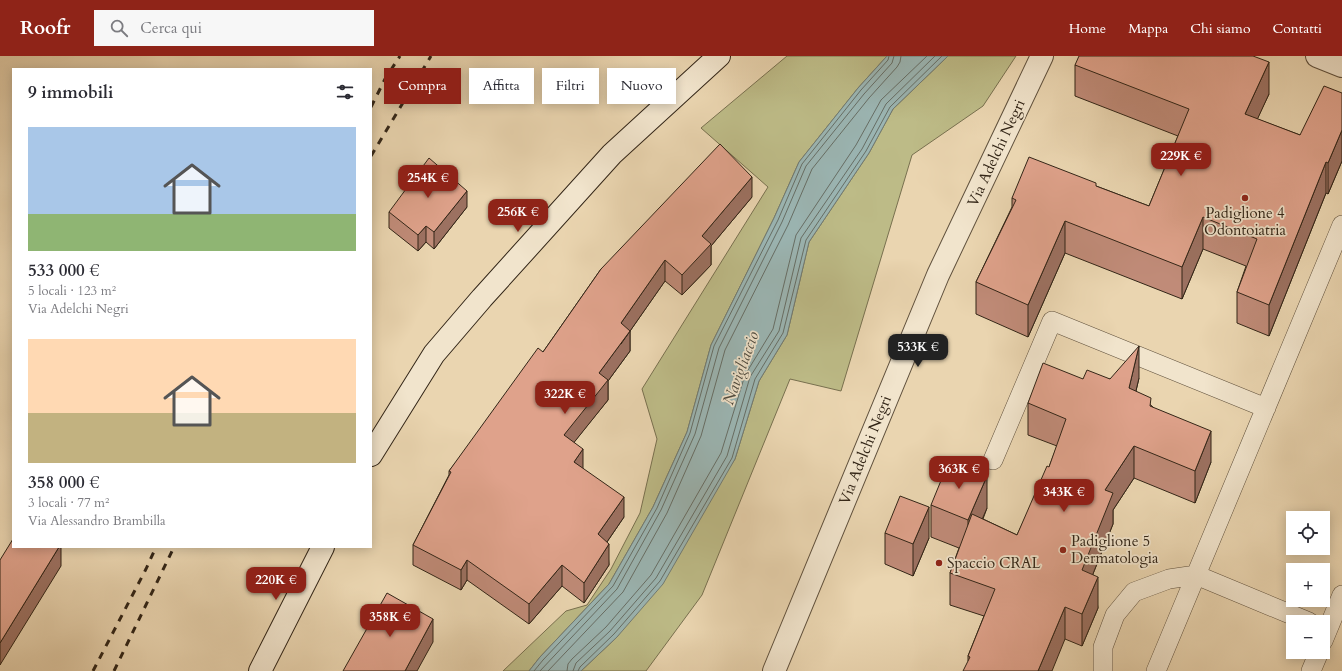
<!DOCTYPE html>
<html lang="it">
<head>
<meta charset="utf-8">
<style>
	body { margin:0; font-family:Cardo,serif; background:#f7f7f7; color:#2b2b33; height:100vh; display:flex; flex-direction:column; font-size:15px; white-space:nowrap }
	* { box-sizing:border-box; margin:0 }
	p { font-size:13px; color:#7c7c81 }
	.icon { flex:none; width:22px; height:22px; fill:none; stroke:currentColor; stroke-width:2; stroke-linecap:round; stroke-linejoin:round }
	.map { position:relative; flex:1; overflow:hidden }
	.details { position:absolute; left:12px; top:12px; width:360px; height:480px; display:flex; flex-direction:column; background:#fff; border-radius:0px; box-shadow:0 2px 10px #0003 }
	.details>* { flex:none }
	.banner { position:absolute; left:384px; top:12px; width:380px; height:36px; display:flex; gap:8px }
	.buttons { position:absolute; left:1286px; top:455px; display:grid; gap:8px }
	.buttons a { display:grid; place-items:center; width:44px; height:44px; border-radius:0px; background:#fff; box-shadow:0 2px 10px #0003; font-size:20px }
	.price { position:absolute; translate:-50% -34px; padding:0 9px; border-radius:8px; background:#8f2418; color:#fff; font-size:13px; line-height:26px; filter:drop-shadow(0 1px 2px #0008) }
	.price::after { content:''; position:absolute; left:50%; top:24px; width:12px; height:9px; margin-left:-6px; background:inherit; clip-path:polygon(0 0,100% 0,50% 100%) }
	.price.on { background:#222; color:#fff }
	ul { padding:0; list-style:none }
	li { display:grid; align-content:center; gap:8px; height:212px; padding:0 16px }
	li span { display:grid; place-items:center; height:124px; border-radius:0px; color:#555 }
	li>.icon { margin-inline-start:auto }
	span .icon { width:72px; height:72px; fill:#fffc; stroke-width:1 }
	li b { font-size:17px }
	h2 { display:flex; justify-content:space-between; align-items:center; height:48px; padding:0 16px; font-size:17px }
	.tag { padding:0 14px; border-radius:0px; background:#fff; box-shadow:0 2px 10px #0003; font-size:14px; line-height:36px }
	.tag.on { background:#8f2418; color:#fff }
	header { display:flex; align-items:center; gap:24px; box-sizing:border-box; height:56px; padding:0 20px; background:#8f2418; color:#fff }
	header strong { font-size:19px }
	nav { display:flex; gap:22px; margin-inline-start:auto; font-size:14px }
	.search { width:280px; height:36px; background:#f7f7f7; display:flex; align-items:center; gap:10px; box-sizing:border-box; padding:0 14px; border-radius:0px; color:#7c7c81; font-size:15px }
	.map>svg:first-child { display:block }
</style>
</head>
<body>
<header>
<strong>Roofr</strong>
<div class="search"><svg class="icon" aria-label="search" viewBox="0 0 24 24"><circle cx="10" cy="10" r="6"/><path d="M15 15l6 6"/></svg>Cerca qui</div>
<nav><a>Home</a><a>Mappa</a><a>Chi siamo</a><a>Contatti</a></nav>
</header>
<div class="map">
<svg width="1342" height="615" viewBox="0 0 1342 615">
	<rect width="100%" height="100%" fill="#ead5b0"/>
	<filter id="stains"><feTurbulence type="fractalNoise" baseFrequency=".005" numOctaves="4"/><feColorMatrix values="0 0 0 0 .2 0 0 0 0 .09 0 0 0 0 .02 0 0 0 .5 -.17"/></filter>
	<radialGradient id="worn" r=".72"><stop offset=".6" stop-color="#630" stop-opacity="0"/><stop offset="1" stop-color="#630" stop-opacity=".3"/></radialGradient>
	<path fill="#bdbb87" stroke="#78704f" d="M 787,0 L 887,0 L 858,32 L 799,106 L 774,162 L 711,289 L 687,376 L 653,451 L 609,528 L 540,601 L 529,615 L 503,615 L 566,555 L 587,549 L 611,513 L 640,457 L 657,383 L 642,333 L 768,131 L 701,72 Z
		M 948,0 L 1016,0 L 983,50 L 912,99 L 841,335 L 790,323 L 702,539 L 646,615 L 581,615 L 617,581 L 735,403 L 759,325 L 787,279 L 809,186 L 869,97 L 893,53 Z"/>
	<path fill="#9bb6b4" stroke="#717c75" d="M 887,0 L 948,0 L 893,53 L 869,97 L 809,186 L 787,279 L 759,325 L 735,403 L 663,528 L 617,581 L 581,615 L 529,615 L 540,601 L 609,528 L 653,451 L 687,376 L 711,289 L 774,162 L 799,106 L 858,32 Z"/>
	<g fill="none" stroke-linecap="round" stroke-linejoin="round">
		<path stroke="#666e66" stroke-width="1" d="M 534,615 L 543,604 L 613,530 L 657,452 L 690,377 L 714,290 L 778,164 L 802,108 L 861,34 L 888,4 L 889,0
			M 540,615 L 617,533 L 661,454 L 695,378 L 719,292 L 782,166 L 806,110 L 864,38 L 892,7 L 894,0
			M 548,615 L 623,536 L 667,457 L 701,380 L 725,294 L 788,169 L 812,113 L 869,42 L 897,11 L 900,6 L 901,0
			M 567,615 L 568,608 L 572,603 L 606,571 L 651,519 L 721,397 L 745,319 L 773,273 L 796,179 L 856,89 L 881,44 L 927,0
			M 573,615 L 576,607 L 610,575 L 656,522 L 727,400 L 750,321 L 779,275 L 801,182 L 862,93 L 886,48 L 935,0
			M 578,615 L 580,611 L 614,578 L 660,525 L 732,402 L 755,323 L 783,277 L 806,184 L 866,95 L 890,51 L 942,0"/>
		<defs>
			<path id="service" d="M 993,404 L 1052,265 L 1266,352
				M 1323,585 L 1342,539
				M 1103,615 L 1103,591 L 1115,559 L 1134,536 L 1169,523 L 1196,519 L 1309,566
				M 1156,615 L 1342,169
				M 1311,615 L 1319,596"/>
			<path id="minor" d="M 1317,0 L 1342,10
				M 774,615 L 938,219 L 1042,0"/>
			<path id="secondary" d="M 371,399 L 434,298 L 482,242 L 612,98 L 719,0
				M 260,615 L 323,491"/>
		</defs>
		<use href="#service" stroke="#60513d" stroke-width="20"/>
		<use href="#minor" stroke="#60513d" stroke-width="24"/>
		<use href="#secondary" stroke="#322517" stroke-width="24"/>
		<use href="#service" stroke="#f1e4cc" stroke-width="19"/>
		<use href="#minor" stroke="#f1e4cc" stroke-width="22"/>
		<use href="#secondary" stroke="#f1e4cc" stroke-width="22"/>
		<path stroke="#322517" stroke-width="3" stroke-dasharray="7 7" stroke-linecap="butt" d="M 371,51 L 385,23 L 400,0
			M 371,100 L 431,0
			M 93,615 L 146,513 L 156,491
			M 114,615 L 174,491"/>
	</g>
	<path fill="#c08b78" stroke="#322517" d="M 1075,9 L 1269,38 L 1257,63 L 1300,79 L 1342,37 L 1342,105 L 1328,138 L 1326,137 L 1269,280 L 1237,267 L 1237,236 L 1246,210 L 1203,193 L 1182,243 L 1065,197 L 1028,281 L 976,258 L 976,226 L 1012,151 L 1012,142 L 1096,130 L 1149,150 L 1178,80 L 1075,40 Z
		M 752,141 L 711,190 L 711,209 L 682,239 L 665,225 L 630,275 L 630,295 L 608,325 L 608,344 L 574,386 L 583,413 L 624,461 L 607,486 L 609,509 L 584,547 L 562,530 L 529,568 L 467,524 L 461,534 L 413,509 L 413,489 L 449,419 L 449,415 L 543,296 L 601,213 Z
		M 467,151 L 434,193 L 426,186 L 418,195 L 389,172 L 389,156 Z
		M 1139,322 L 1136,335 L 1211,406 L 1195,447 L 1134,422 L 1113,454 L 1113,468 L 1093,518 L 1098,552 L 1082,590 L 1065,583 L 968,605 L 968,600 L 984,560 L 950,549 L 950,517 L 959,492 L 931,481 L 931,449 L 987,452 L 983,463 L 1017,479 L 1049,411 L 1057,390 L 1028,379 L 1028,347 L 1083,323 L 1110,323 Z
		M 885,477 L 929,482 L 913,520 L 885,508 Z"/>
	<path fill="#9c7161" stroke="#322517" d="M 1269,6 L 1269,38 L 1245,90 L 1245,58 Z
		M 1342,74 L 1342,105 L 1328,138 L 1328,107 Z
		M 1326,106 L 1326,137 L 1269,280 L 1269,249 Z
		M 752,121 L 752,141 L 711,190 L 711,209 L 682,239 L 682,219 L 702,180 Z
		M 467,135 L 467,151 L 434,193 L 434,176 Z
		M 1203,161 L 1203,193 L 1182,243 L 1182,211 Z
		M 1065,165 L 1065,197 L 1028,281 L 1028,249 Z
		M 426,170 L 426,186 L 418,195 L 418,179 Z
		M 665,204 L 665,225 L 621,288 L 621,267 Z
		M 630,275 L 630,295 L 608,325 L 608,344 L 564,399 L 564,379 L 599,317 Z
		M 1139,290 L 1139,322 L 1129,364 L 1129,332 Z
		M 1211,375 L 1211,406 L 1195,447 L 1195,415 Z
		M 1134,390 L 1134,422 L 1113,454 L 1113,468 L 1082,545 L 1082,514 L 1105,434 Z
		M 583,393 L 583,414 L 574,406 Z
		M 987,420 L 987,452 L 968,496 L 968,464 Z
		M 624,441 L 624,461 L 598,499 L 598,478 Z
		M 929,451 L 929,482 L 913,520 L 913,488 Z
		M 609,488 L 609,509 L 584,547 L 584,527 Z
		M 59,491 L 61,491 L 61,510 L 0,609 L 0,587 Z
		M 467,504 L 467,524 L 461,534 L 461,514 Z
		M 562,509 L 562,530 L 529,568 L 529,548 Z
		M 1098,521 L 1098,552 L 1082,590 L 1082,558 Z
		M 1065,551 L 1065,583 L 1052,615 L 1038,615 Z
		M 433,563 L 433,586 L 417,615 L 405,615 Z"/>
	<path fill="#dfa28b" stroke="#322517" d="M 1079,0 L 1253,0 L 1269,6 L 1245,58 L 1300,79 L 1324,30 L 1342,37 L 1342,74 L 1328,107 L 1326,106 L 1269,249 L 1237,236 L 1257,183 L 1203,161 L 1182,211 L 1065,165 L 1028,249 L 976,226 L 1016,144 L 1012,142 L 1029,101 L 1096,127 L 1096,130 L 1149,150 L 1189,53 L 1075,9 Z
		M 720,88 L 752,121 L 702,180 L 711,188 L 682,219 L 665,204 L 621,267 L 630,275 L 599,317 L 608,324 L 564,379 L 583,393 L 574,406 L 624,441 L 598,478 L 609,488 L 584,527 L 562,509 L 529,548 L 467,504 L 461,514 L 413,489 L 451,416 L 449,415 L 538,292 L 543,296 L 601,213 Z
		M 429,102 L 467,135 L 434,176 L 426,170 L 418,179 L 389,156 Z
		M 1139,290 L 1129,332 L 1151,342 L 1150,350 L 1211,375 L 1195,415 L 1134,390 L 1105,434 L 1113,437 L 1082,514 L 1098,521 L 1082,558 L 1065,551 L 1038,615 L 963,615 L 970,601 L 968,600 L 995,533 L 950,517 L 972,458 L 1017,479 L 1047,410 L 1049,411 L 1066,363 L 1028,347 L 1043,307 L 1083,323 L 1087,314 L 1110,323 Z
		M 949,405 L 987,420 L 968,464 L 931,449 Z
		M 900,440 L 929,451 L 913,488 L 885,477 Z
		M 13,483 L 13,491 L 59,491 L 0,587 L 0,504 Z
		M 387,537 L 433,563 L 405,615 L 343,615 Z"/>
	<g fill="#8f2418" stroke="#f1e4cc" stroke-width="1.5">
		<circle cx="1245" cy="142" r="4"/>
		<circle cx="1063" cy="494" r="4"/>
		<circle cx="939" cy="507" r="4"/>
	</g>
	<g text-anchor="middle" dominant-baseline="central" stroke-width="3.5" stroke-linejoin="round" paint-order="stroke">
		<g font-size="15" fill="#322517" stroke="#f1e4cc">
			<text transform="translate(996 97) rotate(-65)">Via Adelchi Negri</text>
			<text transform="translate(865 394) rotate(-68)">Via Adelchi Negri</text>
		</g>
		<g font-size="15" fill="#322517" stroke="#f1e4cc" text-anchor="start">
			<text x="1245" y="157" text-anchor="middle">Padiglione 4<tspan x="1245" dy="17">Odontoiatria</tspan></text>
			<text x="1071" y="485">Padiglione 5<tspan x="1071" dy="17">Dermatologia</tspan></text>
			<text x="947" y="507">Spaccio CRAL</text>
		</g>
		<g font-size="16" font-style="italic" fill="#4c493e" stroke="#f1e4cc">
			<text transform="translate(741 312) rotate(-70)">Navigliaccio</text>
		</g>
	</g>
	<rect width="100%" height="100%" filter="url(#stains)"/>
	<rect width="100%" height="100%" fill="url(#worn)"/>
</svg>
<div class="buttons">
<a><svg class="icon" aria-label="locate" viewBox="0 0 24 24"><circle cx="12" cy="12" r="6"/><path d="M12 2v4M12 18v4M2 12h4M18 12h4"/></svg></a>
<a>+</a>
<a>−</a>
</div>
<b class="price" style="left:1181px;top:121px">229K €</b>
<b class="price" style="left:428px;top:143px">254K €</b>
<b class="price" style="left:518px;top:177px">256K €</b>
<b class="price on" style="left:918px;top:312px">533K €</b>
<b class="price" style="left:565px;top:359px">322K €</b>
<b class="price" style="left:959px;top:434px">363K €</b>
<b class="price" style="left:1064px;top:457px">343K €</b>
<b class="price" style="left:276px;top:545px">220K €</b>
<b class="price" style="left:390px;top:582px">358K €</b>
<div class="banner">
<a class="tag on">Compra</a>
<a class="tag">Affitta</a>
<a class="tag">Filtri</a>
<a class="tag">Nuovo</a>
</div>
<section class="details">
<h2>9 immobili<svg class="icon" aria-label="filters" viewBox="0 0 24 24"><path d="M4 7h16M4 17h16"/><circle cx="9" cy="7" r="2"/><circle cx="15" cy="17" r="2"/></svg></h2>
<ul>
<li><span style="background:linear-gradient(#a9c7e8 70%,#8fb573 0)"><svg class="icon" aria-label="home" viewBox="0 0 24 24"><path d="M3 11l9-7 9 7M6 9v11h12V9"/></svg></span><div><b>533 000 €</b><p>5 locali · 123 m²</p><p>Via Adelchi Negri</p></div></li>
<li><span style="background:linear-gradient(#ffd9b3 60%,#c2b280 0)"><svg class="icon" aria-label="home" viewBox="0 0 24 24"><path d="M3 11l9-7 9 7M6 9v11h12V9"/></svg></span><div><b>358 000 €</b><p>3 locali · 77 m²</p><p>Via Alessandro Brambilla</p></div></li>
</ul>
</section>
</div>
</body>
</html>
